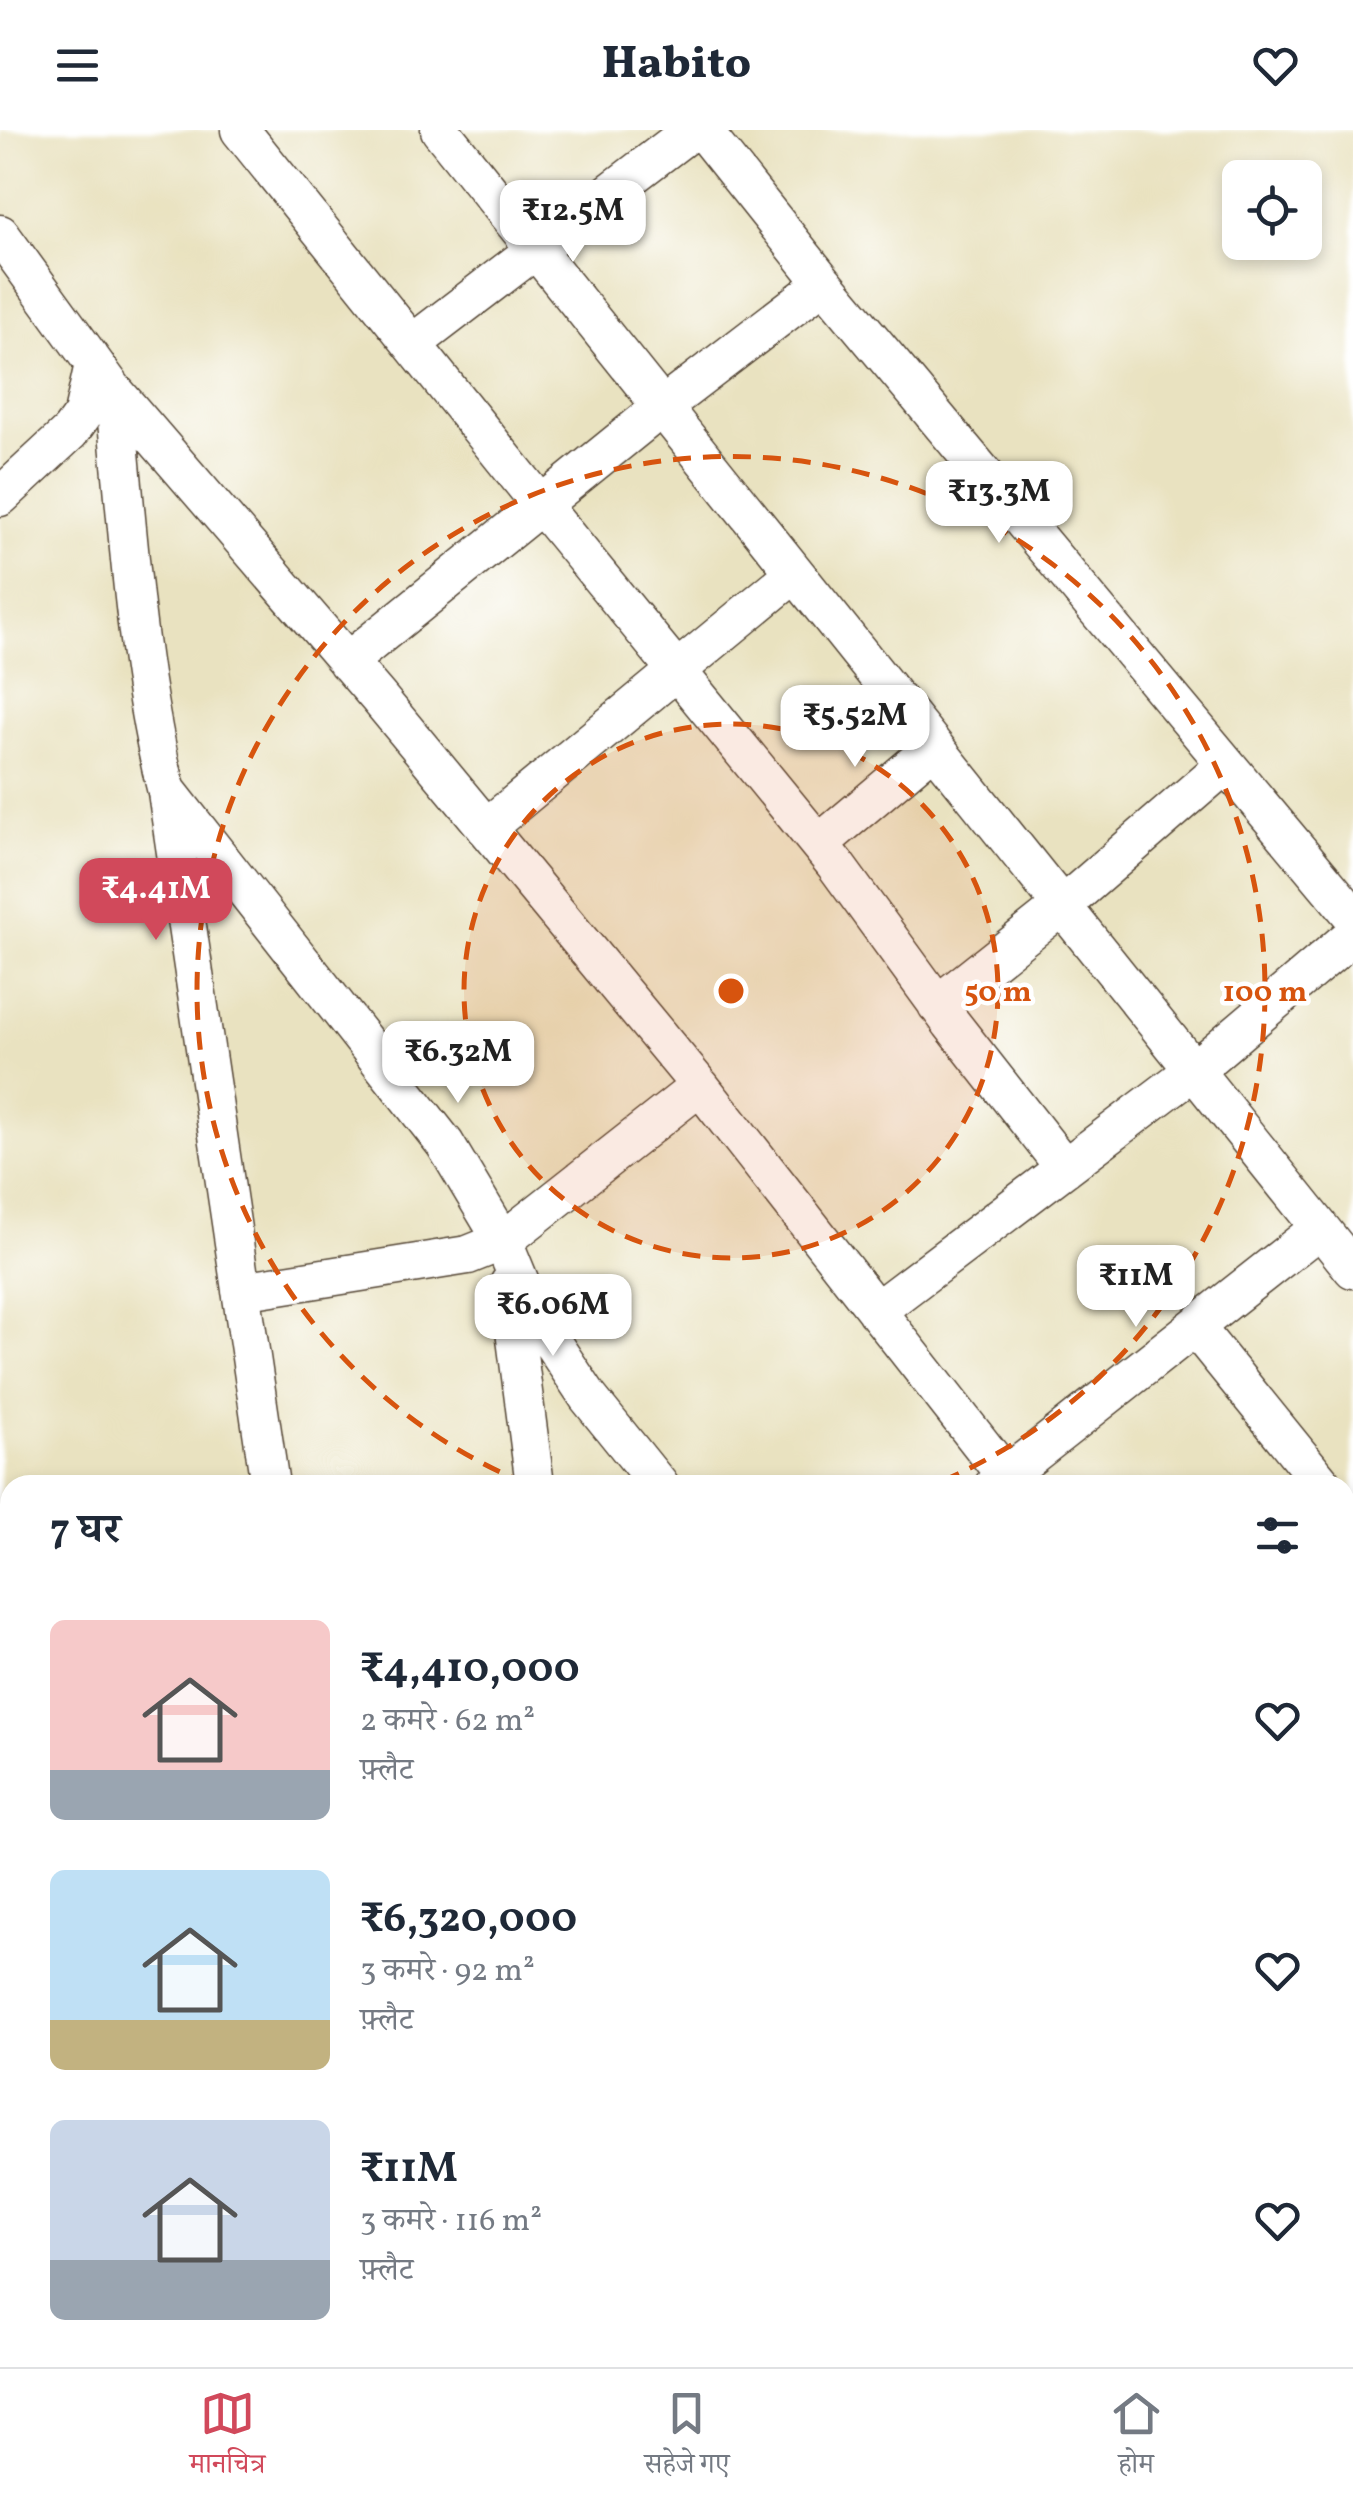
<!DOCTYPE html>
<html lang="hi">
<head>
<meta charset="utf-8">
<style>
	body { margin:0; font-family:Vollkorn,"Noto Serif Devanagari",serif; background:#f2f2f3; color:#1f2937; height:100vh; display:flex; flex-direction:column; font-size:38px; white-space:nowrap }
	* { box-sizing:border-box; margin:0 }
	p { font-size:32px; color:#747a83 }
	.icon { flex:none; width:55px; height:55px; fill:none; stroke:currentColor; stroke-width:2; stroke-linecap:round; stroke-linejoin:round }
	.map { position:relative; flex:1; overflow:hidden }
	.panel { position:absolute; left:0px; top:1345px; width:1355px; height:892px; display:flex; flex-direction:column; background:#fff; border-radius:30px 30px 0 0; box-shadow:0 5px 15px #0003 }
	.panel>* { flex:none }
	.buttons { position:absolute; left:1222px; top:30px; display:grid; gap:20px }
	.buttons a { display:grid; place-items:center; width:100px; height:100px; border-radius:15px; background:#fff; box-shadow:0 5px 15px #0003; font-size:50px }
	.price { position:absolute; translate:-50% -85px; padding:0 22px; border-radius:20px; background:#fff; color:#222; font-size:32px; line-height:65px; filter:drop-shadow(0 2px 5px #0008) }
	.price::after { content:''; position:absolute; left:50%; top:60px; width:30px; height:22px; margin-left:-15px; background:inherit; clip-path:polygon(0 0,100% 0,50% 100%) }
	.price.current { background:#d1495b; color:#fff }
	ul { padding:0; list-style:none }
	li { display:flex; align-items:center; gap:30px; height:250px; padding:0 50px }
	li span { display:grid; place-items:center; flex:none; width:280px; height:200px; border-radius:15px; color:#555 }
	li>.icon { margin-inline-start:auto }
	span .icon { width:120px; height:120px; fill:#fffc; stroke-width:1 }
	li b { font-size:42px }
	h2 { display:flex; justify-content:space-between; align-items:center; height:120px; padding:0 50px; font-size:42px }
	header { display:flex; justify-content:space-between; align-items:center; height:130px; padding:0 50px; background:#fff; font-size:45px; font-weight:800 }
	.tab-bar { display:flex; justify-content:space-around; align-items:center; height:140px; border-top:2px solid #e0e1e3; background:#fff; font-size:28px; color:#747a83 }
	.tab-bar a { display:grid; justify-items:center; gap:5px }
	.tab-bar .current { color:#d1495b }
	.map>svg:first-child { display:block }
</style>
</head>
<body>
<header><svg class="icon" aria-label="menu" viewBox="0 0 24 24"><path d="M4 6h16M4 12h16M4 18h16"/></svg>Habito<svg class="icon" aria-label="heart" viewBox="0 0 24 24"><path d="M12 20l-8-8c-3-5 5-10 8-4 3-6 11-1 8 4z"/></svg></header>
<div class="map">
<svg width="1353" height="2237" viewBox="0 0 1353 2237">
	<rect width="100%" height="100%" fill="#fff"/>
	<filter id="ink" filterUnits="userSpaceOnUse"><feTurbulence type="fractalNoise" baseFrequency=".01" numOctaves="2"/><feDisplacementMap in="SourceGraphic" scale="20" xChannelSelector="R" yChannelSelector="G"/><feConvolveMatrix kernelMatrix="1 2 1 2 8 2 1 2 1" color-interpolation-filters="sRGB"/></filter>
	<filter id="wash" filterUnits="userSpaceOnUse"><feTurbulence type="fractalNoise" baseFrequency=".0048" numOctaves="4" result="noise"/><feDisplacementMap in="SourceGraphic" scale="40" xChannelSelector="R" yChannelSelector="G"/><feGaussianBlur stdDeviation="2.25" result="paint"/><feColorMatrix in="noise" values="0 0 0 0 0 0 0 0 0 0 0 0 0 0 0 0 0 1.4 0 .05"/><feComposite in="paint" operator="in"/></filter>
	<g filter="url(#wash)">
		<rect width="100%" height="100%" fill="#e9e2c0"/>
	</g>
	<g filter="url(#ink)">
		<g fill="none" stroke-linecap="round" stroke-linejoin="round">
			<defs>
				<path id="street" d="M 240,0 L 542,376 L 835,734 L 951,893 L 1065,1038
					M 440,0 L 1353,1139
					M 702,0 L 824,153 L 1353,786
					M 0,104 L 114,261 L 378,567 L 700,956 L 1013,1355
					M 412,214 L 692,0
					M 114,261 C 128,394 134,532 167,662 L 270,1355
					M 0,367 L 70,302 L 83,284 L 94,234
					M 347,532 L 662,277 L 824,153
					M 168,662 L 445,1014 L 503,1111 L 533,1184 L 588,1267 L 659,1355
					M 486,698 L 795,443
					M 819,714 L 934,617
					M 937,875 L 1062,776 L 1226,634
					M 509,1154 L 535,1355
					M 241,1161 L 468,1125 L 503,1111 L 700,956
					M 876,1181 L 1194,940 L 1353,805
					M 1195,1197 L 1323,1355
					M 994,1355 L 1320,1098
					M 1345,1382 L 1353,1391
					M 1345,1754 L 1353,1763
					M 1345,2183 L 1353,2193
					M 399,2228 L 400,2237
					M 653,2228 L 655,2237
					M 845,2228 L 852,2237
					M 1117,2228 L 1124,2237
					M 776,2237 L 788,2228
					M 1171,2237 L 1182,2228"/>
			</defs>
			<use href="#street" stroke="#554636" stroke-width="41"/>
			<use href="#street" stroke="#fff" stroke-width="38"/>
		</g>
	</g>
	<circle cx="731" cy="861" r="267" fill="#d7540e" fill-opacity=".12"/>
	<g fill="none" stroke="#d7540e" stroke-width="5" stroke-dasharray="18 12">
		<circle cx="731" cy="861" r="267"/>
		<path d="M527 1354A534 534 0 1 1 935 1354"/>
	</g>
	<circle cx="731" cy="861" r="15" fill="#d7540e" stroke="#fff" stroke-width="5"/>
	<g font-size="30" text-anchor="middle" font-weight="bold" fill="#d7540e" stroke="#fff" stroke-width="9" stroke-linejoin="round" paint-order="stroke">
		<text x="998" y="871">50 m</text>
		<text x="1265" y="871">100 m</text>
	</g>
</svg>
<div class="buttons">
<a><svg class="icon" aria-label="locate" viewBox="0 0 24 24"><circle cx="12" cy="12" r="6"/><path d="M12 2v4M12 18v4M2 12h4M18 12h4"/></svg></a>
</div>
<b class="price" style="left:573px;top:135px">₹12.5M</b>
<b class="price" style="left:999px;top:416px">₹13.3M</b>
<b class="price" style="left:855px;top:640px">₹5.52M</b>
<b class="price current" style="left:156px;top:813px">₹4.41M</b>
<b class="price" style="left:458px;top:976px">₹6.32M</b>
<b class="price" style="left:1136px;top:1200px">₹11M</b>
<b class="price" style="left:553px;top:1229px">₹6.06M</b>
<section class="panel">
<h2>7 घर<svg class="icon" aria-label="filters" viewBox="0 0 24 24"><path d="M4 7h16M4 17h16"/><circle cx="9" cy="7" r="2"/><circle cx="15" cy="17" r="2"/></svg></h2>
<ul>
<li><span style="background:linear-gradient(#f6c9c9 75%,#9aa5b1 0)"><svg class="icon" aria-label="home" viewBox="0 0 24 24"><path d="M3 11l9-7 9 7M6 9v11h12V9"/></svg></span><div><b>₹4,410,000</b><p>2 कमरे · 62 m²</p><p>फ़्लैट</p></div><svg class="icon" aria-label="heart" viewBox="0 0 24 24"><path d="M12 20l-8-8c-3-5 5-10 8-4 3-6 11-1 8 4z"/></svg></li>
<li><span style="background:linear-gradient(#bfe0f5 75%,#c2b280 0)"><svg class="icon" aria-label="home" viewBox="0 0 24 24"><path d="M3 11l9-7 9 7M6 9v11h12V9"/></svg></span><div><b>₹6,320,000</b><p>3 कमरे · 92 m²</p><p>फ़्लैट</p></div><svg class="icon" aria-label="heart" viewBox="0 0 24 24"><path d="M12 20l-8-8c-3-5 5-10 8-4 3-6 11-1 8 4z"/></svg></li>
<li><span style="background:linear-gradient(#c9d6e8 70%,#9aa5b1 0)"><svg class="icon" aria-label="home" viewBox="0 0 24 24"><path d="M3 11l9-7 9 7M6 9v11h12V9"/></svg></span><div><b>₹11M</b><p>3 कमरे · 116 m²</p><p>फ़्लैट</p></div><svg class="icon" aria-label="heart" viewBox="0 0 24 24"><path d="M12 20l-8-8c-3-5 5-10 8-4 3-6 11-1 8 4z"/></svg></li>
</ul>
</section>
</div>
<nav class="tab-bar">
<a class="current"><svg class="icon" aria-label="map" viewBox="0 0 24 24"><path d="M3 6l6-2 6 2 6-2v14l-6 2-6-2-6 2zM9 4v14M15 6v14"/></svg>मानचित्र</a>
<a><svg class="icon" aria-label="saved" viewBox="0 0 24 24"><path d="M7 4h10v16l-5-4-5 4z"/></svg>सहेजे गए</a>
<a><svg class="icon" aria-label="home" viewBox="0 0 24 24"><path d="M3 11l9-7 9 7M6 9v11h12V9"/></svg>होम</a>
</nav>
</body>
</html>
